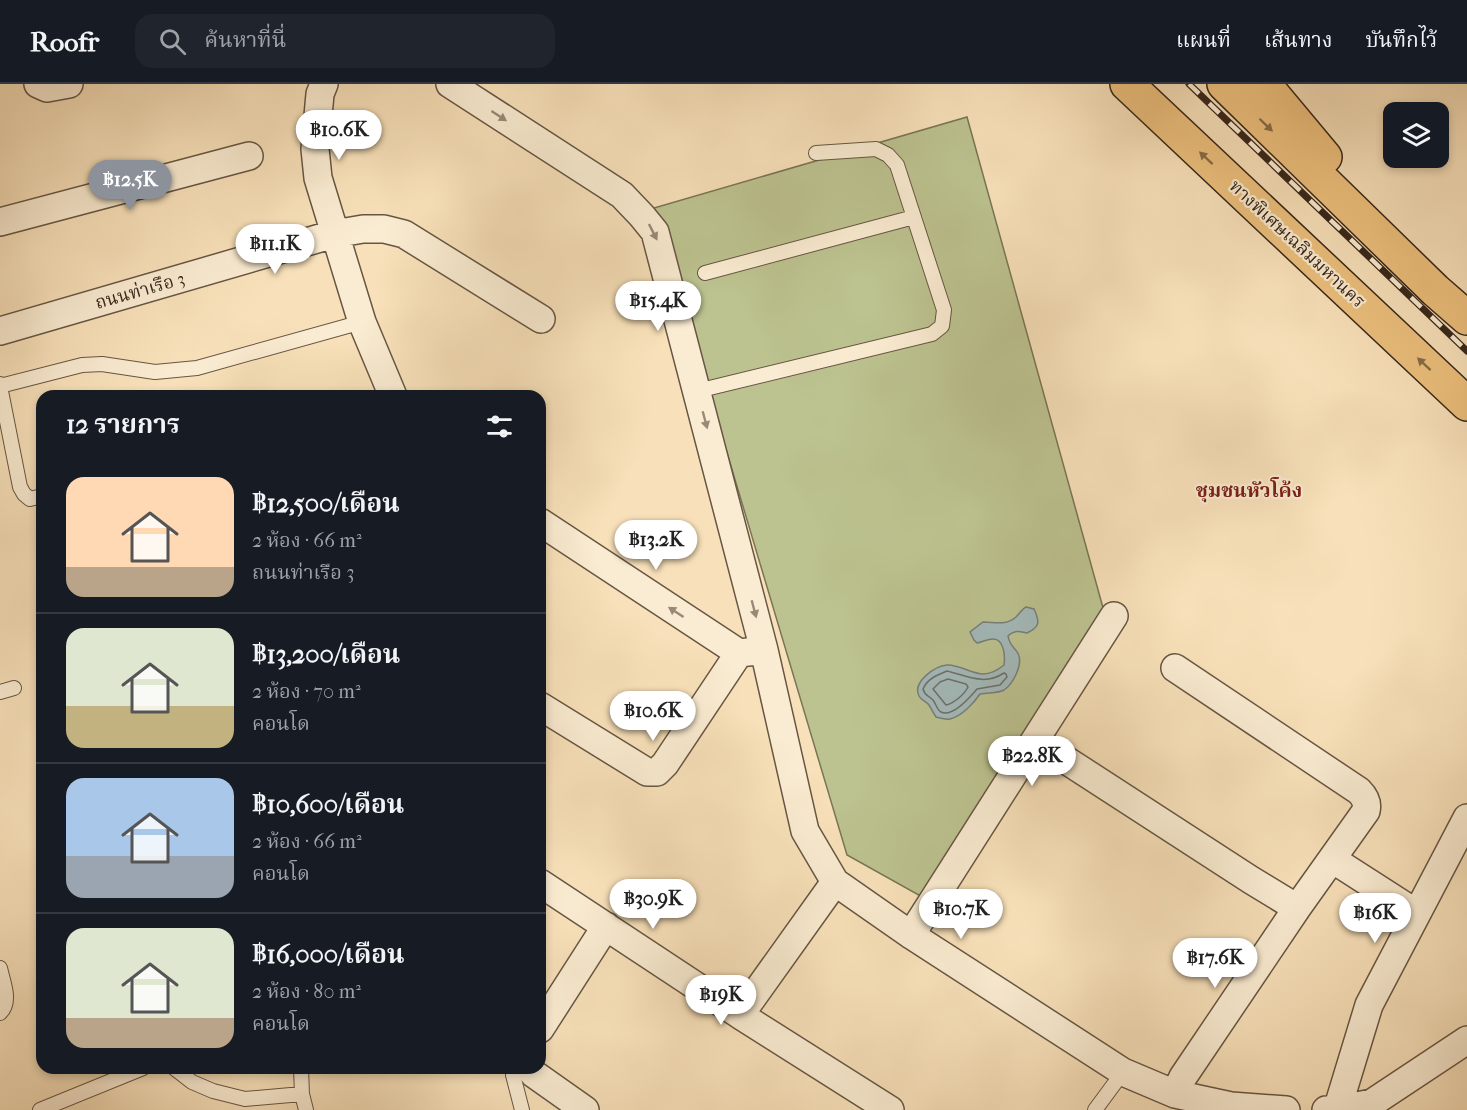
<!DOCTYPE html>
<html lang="th">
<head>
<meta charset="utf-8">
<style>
	body { margin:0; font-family:"IM FELL French Canon","Noto Serif Thai",serif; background:#20242c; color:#f1f3f6; height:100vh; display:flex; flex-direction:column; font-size:22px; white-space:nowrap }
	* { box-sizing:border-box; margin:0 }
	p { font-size:20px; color:#9ea1a6 }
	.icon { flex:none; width:33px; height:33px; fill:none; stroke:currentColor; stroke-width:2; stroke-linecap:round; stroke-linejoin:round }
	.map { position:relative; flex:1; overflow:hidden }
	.drawer { position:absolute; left:36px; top:306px; width:510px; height:684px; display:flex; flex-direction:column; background:#171b24; border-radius:18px; box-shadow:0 3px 9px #0003 }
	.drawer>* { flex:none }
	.fabs { position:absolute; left:1383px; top:18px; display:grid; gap:12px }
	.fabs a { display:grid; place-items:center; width:66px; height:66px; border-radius:12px; background:#171b24; box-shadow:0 3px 9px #0003; font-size:30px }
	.price { position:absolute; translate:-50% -51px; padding:0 14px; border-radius:21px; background:#fff; color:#222; font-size:20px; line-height:39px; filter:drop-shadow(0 2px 3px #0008) }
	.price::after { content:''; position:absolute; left:50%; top:36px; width:18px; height:14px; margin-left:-9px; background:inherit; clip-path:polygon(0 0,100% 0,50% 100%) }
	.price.active { background:#8c9099; color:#fff }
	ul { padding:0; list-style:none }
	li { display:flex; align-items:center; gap:18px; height:150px; padding:0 30px }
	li+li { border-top:2px solid #363941 }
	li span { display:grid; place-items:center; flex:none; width:168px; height:120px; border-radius:18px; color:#555 }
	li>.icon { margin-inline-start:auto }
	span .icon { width:72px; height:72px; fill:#fffc; stroke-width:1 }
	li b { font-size:26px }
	h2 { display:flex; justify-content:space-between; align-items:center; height:72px; padding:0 30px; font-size:26px }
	header { display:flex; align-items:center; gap:36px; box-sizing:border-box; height:84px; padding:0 30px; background:#171b24; border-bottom:2px solid #363941 }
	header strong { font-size:28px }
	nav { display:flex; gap:33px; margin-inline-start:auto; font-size:21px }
	.search { width:420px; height:54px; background:#20242c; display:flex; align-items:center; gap:15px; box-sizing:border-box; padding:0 21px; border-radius:18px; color:#9ea1a6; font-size:22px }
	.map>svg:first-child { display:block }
</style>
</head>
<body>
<header>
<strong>Roofr</strong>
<div class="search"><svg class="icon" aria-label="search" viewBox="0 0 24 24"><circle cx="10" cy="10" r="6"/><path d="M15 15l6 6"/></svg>ค้นหาที่นี่</div>
<nav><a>แผนที่</a><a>เส้นทาง</a><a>บันทึกไว้</a></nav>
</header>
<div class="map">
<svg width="1467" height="1026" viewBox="0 0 1467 1026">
	<rect width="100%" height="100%" fill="#f8e1ba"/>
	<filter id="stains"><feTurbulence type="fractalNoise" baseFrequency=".00333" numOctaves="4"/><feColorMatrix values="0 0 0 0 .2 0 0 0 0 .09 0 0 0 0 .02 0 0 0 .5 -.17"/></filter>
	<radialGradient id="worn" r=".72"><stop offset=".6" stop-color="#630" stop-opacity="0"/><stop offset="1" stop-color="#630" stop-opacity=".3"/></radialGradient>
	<path fill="#bcc390" stroke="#7a7556" stroke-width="1.5" d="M 967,33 L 1105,531 L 924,814 L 847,771 L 654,124 Z"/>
	<path fill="#a3babb" stroke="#787f7b" stroke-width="1.5" d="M 1026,523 L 1034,525 C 1040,538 1040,543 1027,549 C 1020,547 1014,546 1008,552 C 1010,564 1017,564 1019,572 C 1022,582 1013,600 1004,606 C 997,610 988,608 980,610 C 974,619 962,632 950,635 C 946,636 940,634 936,633 C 933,629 931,624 929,621 C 926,617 921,616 919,612 C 912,598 935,582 947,581 C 958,580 972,590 983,590 C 991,590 998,586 1004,581 C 1005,574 1005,555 993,555 C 988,555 982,558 977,559 L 974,556 L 970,548 L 983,538 C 995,538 1006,542 1016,533 C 1020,529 1022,525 1026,523 Z"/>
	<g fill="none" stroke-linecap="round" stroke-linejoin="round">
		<path stroke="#6d706b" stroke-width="1.5" d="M 947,587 C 968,592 984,602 1004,589 L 1006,590 L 1007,593 L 1000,601 L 977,605 C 971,612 953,634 941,628 C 937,626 936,620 933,616 C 928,611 925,612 923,605 C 927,595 937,591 947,587 Z
			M 948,595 L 966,600 L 968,603 C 964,611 954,619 946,621 L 933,605 L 940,598 Z"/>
		<defs>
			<path id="service" d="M 705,189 L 914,133
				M 0,300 L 0,302 L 82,281 L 102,280 L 155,288 L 197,284 L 362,238
				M 0,302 L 20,403 L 24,410 L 30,415 L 42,412
				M 697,307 L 932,250 L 942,242 L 944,226 L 897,81 L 888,71 L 876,65 L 816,69
				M 0,608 L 14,604
				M 0,884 C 3,898 12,918 0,929
				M 174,984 L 192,998 L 213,1007 L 245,1015 L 302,1010
				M 301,984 L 302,1010 L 306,1026
				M 513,991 L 522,1026
				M 40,1026 L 143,984
				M 1095,1026 L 1123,988"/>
			<path id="minor" d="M 38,0 L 47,4 L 69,0
				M 324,0 L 320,10 L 315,65 L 318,94 L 362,238 L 393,312
				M 450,0 L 622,111 L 642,132 L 655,148 L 764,566 L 805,747 L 835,798 L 911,851 L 1123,988 L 1175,1010 L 1231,1022 L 1286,1026
				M 0,138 L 249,72
				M 0,247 L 334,150 L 363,145 L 384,145 L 404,150 L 541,235
				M 540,438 L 739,569 L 757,567
				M 540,622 L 647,688 L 657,688 L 665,680 L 739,569
				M 1035,656 L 1251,796 L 1297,824 L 1366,727 C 1368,719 1365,713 1359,707 L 1175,584
				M 1332,775 L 1416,829
				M 835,798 L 740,931 L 890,1026
				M 540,799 L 740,931
				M 911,851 L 1114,532
				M 540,945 L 606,842
				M 529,984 L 534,990 L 585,1026
				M 1175,1010 L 1183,993 L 1297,824
				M 1326,1026 L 1337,1026 L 1369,921 L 1467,734
				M 1337,1026 L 1372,1019 L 1467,956"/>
			<path id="motorway" d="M 1127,0 L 1467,320
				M 1224,0 L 1435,206 L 1467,234
				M 1264,0 L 1325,73"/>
		</defs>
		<use href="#service" stroke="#675643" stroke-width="16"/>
		<use href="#minor" stroke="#675643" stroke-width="30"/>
		<use href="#motorway" stroke="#37271b" stroke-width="36"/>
		<use href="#service" stroke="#faecd2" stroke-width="14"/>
		<use href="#minor" stroke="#faecd2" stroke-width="27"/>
		<use href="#motorway" stroke="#ecc07d" stroke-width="33"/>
		<defs>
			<path id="rail" d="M 1189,0 L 1467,267"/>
		</defs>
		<use href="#rail" stroke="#37271b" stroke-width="7"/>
		<use href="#rail" stroke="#faecd2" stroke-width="4.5" stroke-dasharray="14" stroke-linecap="butt"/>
	</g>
	<defs><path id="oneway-solid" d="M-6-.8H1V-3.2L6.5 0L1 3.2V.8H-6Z" transform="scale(1.5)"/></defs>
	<g fill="#988a76">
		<use href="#oneway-solid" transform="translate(499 32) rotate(33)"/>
		<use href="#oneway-solid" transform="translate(653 148) rotate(63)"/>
		<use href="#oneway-solid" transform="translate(705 336) rotate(75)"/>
		<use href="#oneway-solid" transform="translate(754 525) rotate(75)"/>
		<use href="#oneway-solid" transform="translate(676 528) rotate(-147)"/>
	</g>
	<g fill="#886c47">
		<use href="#oneway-solid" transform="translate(1266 41) rotate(44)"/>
		<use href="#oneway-solid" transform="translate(1206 74) rotate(-137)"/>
		<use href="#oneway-solid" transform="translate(1424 280) rotate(-137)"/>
	</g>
	<g text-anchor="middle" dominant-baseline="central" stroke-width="4.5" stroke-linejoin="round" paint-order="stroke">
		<g font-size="18" fill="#37271b" stroke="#faecd2">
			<text transform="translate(1297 160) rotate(43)">ทางพิเศษเฉลิมมหานคร</text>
			<text transform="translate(140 207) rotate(-16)">ถนนท่าเรือ 3</text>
		</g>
		<g font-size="20" font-weight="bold" fill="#7a1f14" stroke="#faecd2">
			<text x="1249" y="406">ชุมชนหัวโค้ง</text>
		</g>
	</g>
	<rect width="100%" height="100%" filter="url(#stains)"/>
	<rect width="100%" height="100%" fill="url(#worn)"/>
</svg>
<div class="fabs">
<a><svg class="icon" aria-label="layers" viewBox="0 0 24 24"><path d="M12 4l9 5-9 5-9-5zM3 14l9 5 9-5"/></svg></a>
</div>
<b class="price" style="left:339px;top:77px">฿10.6K</b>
<b class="price active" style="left:130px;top:127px">฿12.5K</b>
<b class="price" style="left:275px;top:191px">฿11.1K</b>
<b class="price" style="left:658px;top:248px">฿15.4K</b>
<b class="price" style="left:656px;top:487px">฿13.2K</b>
<b class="price" style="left:653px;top:658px">฿10.6K</b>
<b class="price" style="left:1032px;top:703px">฿22.8K</b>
<b class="price" style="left:653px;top:846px">฿30.9K</b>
<b class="price" style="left:961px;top:856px">฿10.7K</b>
<b class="price" style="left:1375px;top:860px">฿16K</b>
<b class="price" style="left:1215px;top:905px">฿17.6K</b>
<b class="price" style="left:721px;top:942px">฿19K</b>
<section class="drawer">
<h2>12 รายการ<svg class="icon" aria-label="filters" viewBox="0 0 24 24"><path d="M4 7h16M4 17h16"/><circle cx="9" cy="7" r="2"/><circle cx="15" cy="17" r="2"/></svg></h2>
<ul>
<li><span style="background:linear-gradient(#ffd9b3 75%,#b9a48a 0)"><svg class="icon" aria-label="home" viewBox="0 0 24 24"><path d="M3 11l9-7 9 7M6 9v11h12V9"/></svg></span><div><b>฿12,500/เดือน</b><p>2 ห้อง · 66 m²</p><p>ถนนท่าเรือ 3</p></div></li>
<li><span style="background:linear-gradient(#dfe7d0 65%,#c2b280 0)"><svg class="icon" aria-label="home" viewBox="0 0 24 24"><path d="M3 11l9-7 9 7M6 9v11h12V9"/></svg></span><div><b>฿13,200/เดือน</b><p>2 ห้อง · 70 m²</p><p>คอนโด</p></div></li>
<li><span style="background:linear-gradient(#a9c7e8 65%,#9aa5b1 0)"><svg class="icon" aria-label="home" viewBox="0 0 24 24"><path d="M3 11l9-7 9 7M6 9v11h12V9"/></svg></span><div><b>฿10,600/เดือน</b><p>2 ห้อง · 66 m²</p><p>คอนโด</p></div></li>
<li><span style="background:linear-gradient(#dfe7d0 75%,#b9a48a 0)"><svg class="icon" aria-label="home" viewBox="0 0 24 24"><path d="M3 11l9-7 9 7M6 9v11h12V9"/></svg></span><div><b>฿16,000/เดือน</b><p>2 ห้อง · 80 m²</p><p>คอนโด</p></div></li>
</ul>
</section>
</div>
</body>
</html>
